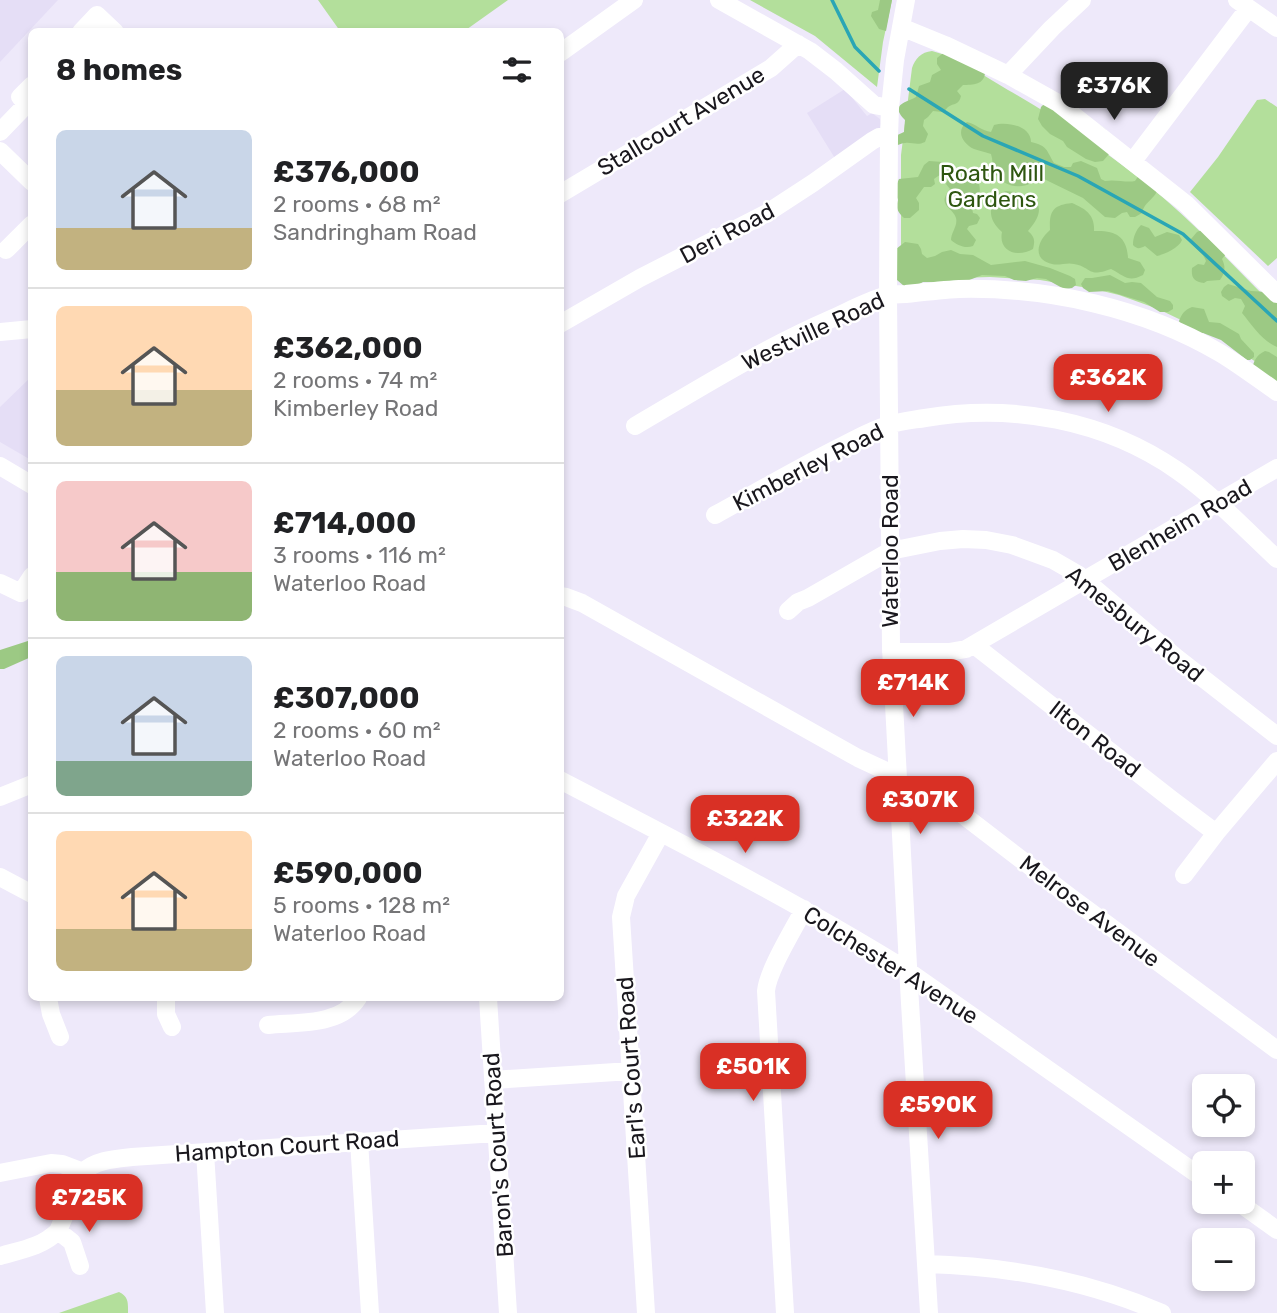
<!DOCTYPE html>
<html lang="en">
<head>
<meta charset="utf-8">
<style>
	body { margin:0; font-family:Rubik,sans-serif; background:#f2f2f2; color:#202124; height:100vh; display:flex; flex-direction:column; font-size:26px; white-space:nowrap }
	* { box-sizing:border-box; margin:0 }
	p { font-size:23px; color:#757577 }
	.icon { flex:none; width:38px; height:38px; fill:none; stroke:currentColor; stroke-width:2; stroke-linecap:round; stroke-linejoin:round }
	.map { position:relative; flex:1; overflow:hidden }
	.panel { position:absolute; left:28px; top:28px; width:536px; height:973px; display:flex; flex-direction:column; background:#fff; border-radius:10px; box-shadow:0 4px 10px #0003 }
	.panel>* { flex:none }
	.buttons { position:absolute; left:1192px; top:1074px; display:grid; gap:14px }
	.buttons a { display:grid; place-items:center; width:63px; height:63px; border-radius:10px; background:#fff; box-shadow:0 4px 10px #0003; font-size:35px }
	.price { position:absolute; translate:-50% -60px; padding:0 16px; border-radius:14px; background:#d93025; color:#fff; font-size:23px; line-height:46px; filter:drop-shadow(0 2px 4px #0008) }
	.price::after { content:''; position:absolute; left:50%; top:42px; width:21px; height:16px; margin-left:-10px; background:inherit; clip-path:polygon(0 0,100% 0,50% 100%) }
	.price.current { background:#222; color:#fff }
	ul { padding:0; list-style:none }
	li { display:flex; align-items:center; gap:21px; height:175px; padding:0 28px }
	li+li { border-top:2px solid #e0e0e0 }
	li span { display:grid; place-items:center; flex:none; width:196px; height:140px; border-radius:10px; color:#555 }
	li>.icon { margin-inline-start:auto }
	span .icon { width:84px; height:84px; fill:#fffc; stroke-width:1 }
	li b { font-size:30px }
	h2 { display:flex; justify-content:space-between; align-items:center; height:84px; padding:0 28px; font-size:30px }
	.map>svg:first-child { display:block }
</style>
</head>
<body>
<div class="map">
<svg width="1277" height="1313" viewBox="0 0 1277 1313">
	<rect width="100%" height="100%" fill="#eee9fa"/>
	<path fill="#e5def6" d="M 0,0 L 58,0 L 0,62 Z
		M 845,89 L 867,116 L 872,113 L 880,119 L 881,124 L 880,128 L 836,160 L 807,113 Z
		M 31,377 L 31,460 L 0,442 L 0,407 Z"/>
	<path fill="#b3df9b" d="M 318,0 L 508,0 L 463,32 L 340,31 Z
		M 750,0 L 892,0 L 883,42 L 877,87 L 815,36 Z
		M 932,51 C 959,58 984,76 1008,90 C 1057,118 1110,154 1154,190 C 1198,226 1236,269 1277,309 L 1277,376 L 1223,340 L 1158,309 L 1119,295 L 1094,289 L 1040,280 L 990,277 L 926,279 L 901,264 L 901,155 L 912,68 C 915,59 921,52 932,51 Z
		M 1265,99 L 1277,107 L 1277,258 L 1268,266 L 1190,192 L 1218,157 L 1257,100 Z
		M 119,1292 C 129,1297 128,1303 128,1313 L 59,1313 Z"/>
	<path fill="#9cc984" d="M 880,0 L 892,0 L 886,31 L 879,29 L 871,16 L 872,12 L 878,10 Z
		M 947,50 L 985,70 C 986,85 973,85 963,85 L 957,91 L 961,96 C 959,105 954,103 948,107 C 946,109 945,111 942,112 L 933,111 L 928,117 L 924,120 L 923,126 L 928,134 L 925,142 C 917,146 912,142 905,143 C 902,143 899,145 897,145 L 893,137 L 904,132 L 905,120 C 889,104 906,103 916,97 L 919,86 L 930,82 L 932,75 L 941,70 L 937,64 L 937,58 Z
		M 1045,103 L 1101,126 L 1106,130 L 1110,153 L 1103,161 L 1095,162 L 1086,159 L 1067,147 L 1063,141 L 1050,134 L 1042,126 L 1038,119 L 1041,107 Z
		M 967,122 C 976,124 982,131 991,132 L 994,125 C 1007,121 1031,126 1031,142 C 1048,146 1046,150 1054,163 L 1064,167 L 1071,167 L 1073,163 L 1081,161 L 1097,168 L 1101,179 L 1105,181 C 1116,179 1126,183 1135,181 L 1139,175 L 1158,188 C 1157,191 1156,194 1154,196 C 1149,202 1144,204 1142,213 L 1135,217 L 1130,217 L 1127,212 L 1122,213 L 1115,218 L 1105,217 L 1083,198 L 1044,179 C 1035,180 1030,185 1022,186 C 1011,188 998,181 994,171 C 992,165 993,160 991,154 C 986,152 979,151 974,149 C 963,144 955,131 967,122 Z
		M 929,161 L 943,162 C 949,173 941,173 934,179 L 935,184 L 931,187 L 924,187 L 916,198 L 919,203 L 919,210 L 910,218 L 904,218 C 898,212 895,208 898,200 L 894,190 L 899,179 L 918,177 L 924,165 Z
		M 952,176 L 965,176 L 979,184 C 982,195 976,199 972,208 L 973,213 L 977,214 L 980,218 L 977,224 L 969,226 L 967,229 L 976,240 L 973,246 C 965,249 957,245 951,240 C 951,232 958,226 956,218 C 953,207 936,206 950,189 L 946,184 L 948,179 Z
		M 1006,191 C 1035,194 1051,205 1028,231 C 1035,237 1035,241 1033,249 C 1018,258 998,252 1002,232 C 989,221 988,209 996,195 Z
		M 1072,203 C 1086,209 1095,215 1094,231 C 1115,230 1127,236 1128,258 L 1140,262 L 1145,270 L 1143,275 C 1128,283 1125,276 1111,269 C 1087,278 1092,267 1074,264 C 1067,262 1059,266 1052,264 C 1031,259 1038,240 1050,230 C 1049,211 1053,205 1072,203 Z
		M 1141,225 L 1149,228 L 1155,237 L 1167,232 L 1179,235 L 1182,240 C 1179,248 1165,254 1157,256 L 1145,246 C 1139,249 1137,249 1133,245 C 1133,237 1136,230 1141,225 Z
		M 1206,228 L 1227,253 L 1222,259 C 1226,267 1225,273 1220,280 L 1207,281 L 1204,283 C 1194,282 1191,278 1192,268 L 1198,264 L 1204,265 L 1206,261 C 1202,250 1195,252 1191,239 L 1197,232 Z
		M 905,242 L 918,244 L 921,249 L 922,254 L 927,258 L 935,256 L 942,252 L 951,250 L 960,254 L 973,255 L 991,265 L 1025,261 L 1050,268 L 1070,276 L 1075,279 L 1076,285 L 1072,288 L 1064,289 L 1046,279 L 1037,278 L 1026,281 L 1014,280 L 1005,276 L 982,275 L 962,283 L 923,282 L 914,287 L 904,286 L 897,280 L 896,249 Z
		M 1110,275 L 1125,283 L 1132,282 L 1141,283 L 1157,297 L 1170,301 L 1173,305 L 1173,309 L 1168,312 L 1160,312 L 1144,302 L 1108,291 L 1089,292 L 1083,288 L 1081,284 L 1085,278 L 1092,278 Z
		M 1228,284 L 1251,291 L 1267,292 L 1277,299 L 1277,347 C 1262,341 1252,325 1242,313 L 1245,306 L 1241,299 L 1235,298 L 1229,301 L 1222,296 L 1221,292 L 1224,287 Z
		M 1192,307 L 1204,309 L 1209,322 L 1220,323 L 1239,334 L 1241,339 L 1254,353 L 1254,357 L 1250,360 L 1247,360 L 1221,340 L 1203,333 L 1194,335 L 1182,328 L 1179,321 C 1182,314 1184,310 1192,307 Z
		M 1265,351 L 1269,352 L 1277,357 L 1277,387 L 1252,371 C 1253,362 1256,355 1265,351 Z
		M 31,640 L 31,657 L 4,669 L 0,669 L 0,650 Z"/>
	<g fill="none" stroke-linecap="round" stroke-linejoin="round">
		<path stroke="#2aa6b5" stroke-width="3.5" d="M 832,0 L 855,47 L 879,71
			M 909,89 L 983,136 L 1078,176 L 1183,234 L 1277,321"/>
		<path stroke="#fff" stroke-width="18" d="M 719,0 L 810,51 L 836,71 L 874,105 L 890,108
			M 906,0 L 895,60 L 890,108 L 889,137 L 888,295 L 891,648 L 910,1003 L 929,1313
			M 1237,0 L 1277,28
			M 901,27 L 945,45 L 1008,75 L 1058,103 L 1186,204 L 1277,294
			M 81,32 L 97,15 L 115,32
			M 560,53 L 634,0
			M 1008,75 L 1052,28 L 1082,0
			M 0,132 L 27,104 L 20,97 L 32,85
			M 0,151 L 32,182
			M 1133,161 L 1248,9
			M 560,194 L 771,68 L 798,44
			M 6,250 L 32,224
			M 560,324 L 640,278 L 767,213 L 813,183 L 872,141 L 879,137 L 889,137
			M 0,332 L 32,329
			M 635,426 C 700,388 762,349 831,319 C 849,311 867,301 885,296 C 892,294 899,294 906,294 C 924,292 941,290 959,289 C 1047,287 1144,308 1220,353 C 1240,365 1258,379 1277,392
			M 0,466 L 32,485
			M 715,515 C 755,493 795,470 836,449 C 853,441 870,430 889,425 C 900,421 913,420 925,418 C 1012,403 1105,420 1178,471 C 1214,496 1245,529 1277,559
			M 0,583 L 21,593 L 32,576
			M 560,596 L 566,597 L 582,603 L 858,758 L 886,771 L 897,771
			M 788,611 L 798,602 L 808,598 L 890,551 L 940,541 L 963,539 L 986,540 L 1012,545 L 1053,560 L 1079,575 L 1177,658 L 1277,736
			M 974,645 L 1171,799 L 1216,833
			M 891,652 L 949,652 L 966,649 L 1277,468
			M 560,780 C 677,841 795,901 908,971 L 1204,1179
			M 897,787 L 914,787 L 932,791 L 1070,897 L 1277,1050
			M 0,797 L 32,784
			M 1184,875 L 1216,833 L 1277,761
			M 0,877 L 32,894
			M 48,998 L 51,1014 L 60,1037
			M 166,998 L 166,1014 L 172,1027
			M 488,998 L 508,1313
			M 268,1025 C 298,1022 340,1026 358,998
			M 493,1080 L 631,1071
			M 359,1141 L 370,1313
			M 205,1152 L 215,1313
			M 0,1173 L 51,1163 L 62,1164 L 83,1172
			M 1238,1202 L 1277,1230
			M 58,1231 L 72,1242 L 80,1266
			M 0,1256 C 21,1250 42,1247 58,1231 L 83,1172 C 96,1160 114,1159 132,1157 L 496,1133
			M 926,1264 C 1007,1266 1088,1281 1162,1313
			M 646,1313 L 621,917 L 626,896 L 661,833
			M 785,1313 L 766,991 C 768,970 794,929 804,909"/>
	</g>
	<g text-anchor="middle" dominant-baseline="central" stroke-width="5" stroke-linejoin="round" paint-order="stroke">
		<g font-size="23" fill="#19171d" stroke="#fff">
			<text transform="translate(681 121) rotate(-31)">Stallcourt Avenue</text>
			<text transform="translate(727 233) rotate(-28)">Deri Road</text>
			<text transform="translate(813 331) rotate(-25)">Westville Road</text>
			<text transform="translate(808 467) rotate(-27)">Kimberley Road</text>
			<text transform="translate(1180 525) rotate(-30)">Blenheim Road</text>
			<text transform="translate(890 551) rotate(-90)">Waterloo Road</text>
			<text transform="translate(1135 624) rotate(39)">Amesbury Road</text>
			<text transform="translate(1095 739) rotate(38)">Ilton Road</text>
			<text transform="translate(1090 911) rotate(37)">Melrose Avenue</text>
			<text transform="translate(891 965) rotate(32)">Colchester Avenue</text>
			<text transform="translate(631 1068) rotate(-94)">Earl's Court Road</text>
			<text transform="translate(287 1146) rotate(-4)">Hampton Court Road</text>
			<text transform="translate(498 1155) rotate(-94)">Baron's Court Road</text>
		</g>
		<g font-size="23" fill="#2e5610" stroke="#fff">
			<text x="992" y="173">Roath Mill<tspan x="992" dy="26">Gardens</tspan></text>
		</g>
	</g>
</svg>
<div class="buttons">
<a><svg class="icon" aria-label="locate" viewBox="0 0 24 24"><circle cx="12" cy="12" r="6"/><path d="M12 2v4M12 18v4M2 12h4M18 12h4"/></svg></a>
<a>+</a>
<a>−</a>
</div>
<b class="price current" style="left:1114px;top:122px">£376K</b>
<b class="price" style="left:1108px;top:414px">£362K</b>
<b class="price" style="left:913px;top:719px">£714K</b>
<b class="price" style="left:920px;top:836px">£307K</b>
<b class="price" style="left:745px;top:855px">£322K</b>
<b class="price" style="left:753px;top:1103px">£501K</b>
<b class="price" style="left:938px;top:1141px">£590K</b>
<b class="price" style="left:89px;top:1234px">£725K</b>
<section class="panel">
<h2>8 homes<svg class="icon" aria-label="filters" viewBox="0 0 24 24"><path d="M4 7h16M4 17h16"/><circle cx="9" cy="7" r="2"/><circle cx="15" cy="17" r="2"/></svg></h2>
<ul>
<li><span style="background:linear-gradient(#c9d6e8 70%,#c2b280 0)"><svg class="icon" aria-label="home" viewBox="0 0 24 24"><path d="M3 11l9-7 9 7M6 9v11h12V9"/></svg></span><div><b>£376,000</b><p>2 rooms · 68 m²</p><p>Sandringham Road</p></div></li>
<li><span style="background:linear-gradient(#ffd9b3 60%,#c2b280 0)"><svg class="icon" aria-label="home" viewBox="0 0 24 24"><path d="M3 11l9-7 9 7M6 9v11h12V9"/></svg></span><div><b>£362,000</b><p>2 rooms · 74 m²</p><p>Kimberley Road</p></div></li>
<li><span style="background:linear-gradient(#f6c9c9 65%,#8fb573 0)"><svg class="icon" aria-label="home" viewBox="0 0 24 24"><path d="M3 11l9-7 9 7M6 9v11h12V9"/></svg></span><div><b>£714,000</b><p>3 rooms · 116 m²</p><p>Waterloo Road</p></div></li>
<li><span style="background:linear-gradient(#c9d6e8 75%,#7fa58c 0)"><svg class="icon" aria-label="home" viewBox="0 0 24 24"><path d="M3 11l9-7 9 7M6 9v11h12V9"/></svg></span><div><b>£307,000</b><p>2 rooms · 60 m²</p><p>Waterloo Road</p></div></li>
<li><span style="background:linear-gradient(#ffd9b3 70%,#c2b280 0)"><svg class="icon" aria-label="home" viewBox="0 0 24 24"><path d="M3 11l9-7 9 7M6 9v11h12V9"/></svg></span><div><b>£590,000</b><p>5 rooms · 128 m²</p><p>Waterloo Road</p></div></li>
</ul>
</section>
</div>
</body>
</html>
